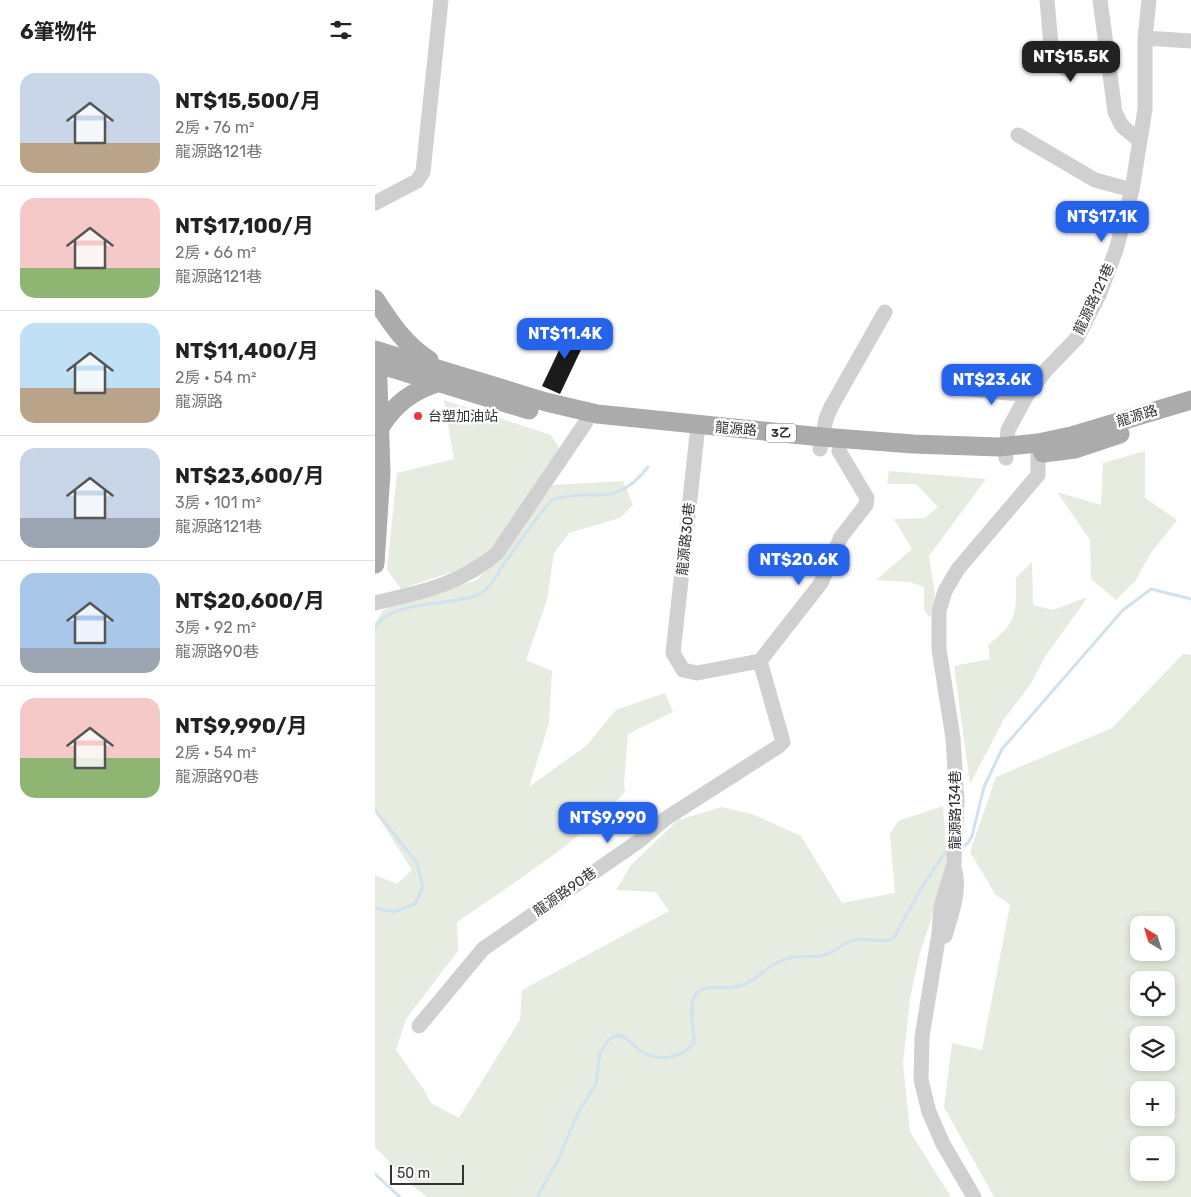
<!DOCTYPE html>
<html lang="zh-TW">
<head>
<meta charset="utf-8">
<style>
	body { margin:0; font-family:Rubik,"Noto Sans TC",sans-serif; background:#f6f6f6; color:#222; height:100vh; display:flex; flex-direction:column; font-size:19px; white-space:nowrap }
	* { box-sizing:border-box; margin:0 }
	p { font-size:16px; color:#767676 }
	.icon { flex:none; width:28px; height:28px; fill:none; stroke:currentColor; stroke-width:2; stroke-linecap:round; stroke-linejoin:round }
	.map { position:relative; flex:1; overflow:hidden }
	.sheet { display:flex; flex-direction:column; background:#fff; width:375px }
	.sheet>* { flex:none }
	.needle { width:32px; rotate:322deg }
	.controls { position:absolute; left:755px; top:916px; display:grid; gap:10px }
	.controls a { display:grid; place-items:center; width:45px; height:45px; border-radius:10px; background:#fff; box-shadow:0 2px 8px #0003; font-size:25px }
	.scale { position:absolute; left:15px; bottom:12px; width:74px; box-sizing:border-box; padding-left:5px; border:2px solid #333; border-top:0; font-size:14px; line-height:18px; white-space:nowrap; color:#333; -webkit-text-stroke:4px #fff; paint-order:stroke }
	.price { position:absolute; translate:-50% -42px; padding:0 11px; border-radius:10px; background:#2563eb; color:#fff; font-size:16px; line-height:32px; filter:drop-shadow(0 1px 2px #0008) }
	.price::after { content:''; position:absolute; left:50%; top:30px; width:15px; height:11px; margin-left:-8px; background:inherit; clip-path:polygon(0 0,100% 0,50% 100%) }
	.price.selected { background:#222; color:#fff }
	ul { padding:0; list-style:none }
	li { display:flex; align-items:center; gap:15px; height:125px; padding:0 20px }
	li+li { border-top:1px solid #e0e0e0 }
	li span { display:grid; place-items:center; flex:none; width:140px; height:100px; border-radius:15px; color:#555 }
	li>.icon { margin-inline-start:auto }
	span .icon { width:60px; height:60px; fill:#fffc; stroke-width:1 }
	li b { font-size:21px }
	h2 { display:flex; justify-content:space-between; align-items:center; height:60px; padding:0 20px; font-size:21px }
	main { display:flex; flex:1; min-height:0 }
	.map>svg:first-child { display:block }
</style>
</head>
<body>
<main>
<section class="sheet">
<h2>6筆物件<svg class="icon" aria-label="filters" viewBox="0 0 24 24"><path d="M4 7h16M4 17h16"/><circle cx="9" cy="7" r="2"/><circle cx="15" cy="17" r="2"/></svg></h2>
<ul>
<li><span style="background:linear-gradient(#c9d6e8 70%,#b9a48a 0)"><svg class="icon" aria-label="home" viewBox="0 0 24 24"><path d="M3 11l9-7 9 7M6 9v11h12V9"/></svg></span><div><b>NT$15,500/月</b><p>2房 · 76 m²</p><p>龍源路121巷</p></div></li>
<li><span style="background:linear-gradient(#f6c9c9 70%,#8fb573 0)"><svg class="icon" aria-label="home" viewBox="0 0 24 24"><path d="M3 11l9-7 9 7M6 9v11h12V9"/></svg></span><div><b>NT$17,100/月</b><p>2房 · 66 m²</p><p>龍源路121巷</p></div></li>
<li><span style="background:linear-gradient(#bfe0f5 65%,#b9a48a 0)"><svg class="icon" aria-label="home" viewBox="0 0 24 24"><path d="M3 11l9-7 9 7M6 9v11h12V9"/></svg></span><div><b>NT$11,400/月</b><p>2房 · 54 m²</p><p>龍源路</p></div></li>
<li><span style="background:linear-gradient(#c9d6e8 70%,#9aa5b1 0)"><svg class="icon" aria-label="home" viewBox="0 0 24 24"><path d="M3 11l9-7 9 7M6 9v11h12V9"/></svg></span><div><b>NT$23,600/月</b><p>3房 · 101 m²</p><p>龍源路121巷</p></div></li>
<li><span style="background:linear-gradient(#a9c7e8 75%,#9aa5b1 0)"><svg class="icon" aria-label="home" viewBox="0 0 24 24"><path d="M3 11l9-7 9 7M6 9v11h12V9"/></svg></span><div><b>NT$20,600/月</b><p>3房 · 92 m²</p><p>龍源路90巷</p></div></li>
<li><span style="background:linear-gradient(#f6c9c9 60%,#8fb573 0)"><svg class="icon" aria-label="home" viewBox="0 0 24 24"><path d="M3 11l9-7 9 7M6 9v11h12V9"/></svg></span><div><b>NT$9,990/月</b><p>2房 · 54 m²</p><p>龍源路90巷</p></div></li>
</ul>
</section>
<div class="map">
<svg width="816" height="1197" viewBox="0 0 816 1197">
	<rect width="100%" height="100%" fill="#fff"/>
	<path fill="#e6ecdf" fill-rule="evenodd" d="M 69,400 L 176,435 L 184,448 L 120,544 L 94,566 L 26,589 L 12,570 L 22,473 L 79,459 Z
		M 770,451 L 770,498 L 802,520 L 775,554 L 761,580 L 741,600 L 716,579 L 715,540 L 682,492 L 726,505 L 728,463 Z
		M 514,471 L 611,479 L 554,556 L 560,595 L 555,618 L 549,610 L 549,587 L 535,582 L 501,580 L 537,549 L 519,519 L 550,518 L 563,507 L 541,484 L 512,484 Z
		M 248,481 L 258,505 L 245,518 L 194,533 L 179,553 L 172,600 L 151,660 L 177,671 L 174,723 L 154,787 L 212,745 L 241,710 L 290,693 L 298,712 L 253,734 L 249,783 L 250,792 C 202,844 139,882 82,922 L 83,951 L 31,1019 L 21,1050 L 49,1090 L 56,1103 L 84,1118 L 145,1020 L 147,990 L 294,911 L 281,892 L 241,890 L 256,865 L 303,820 L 347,807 L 377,814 L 426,836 L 467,903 L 520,893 L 515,834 L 523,821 L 568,806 L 573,868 L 545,953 L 535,998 L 528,1064 L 535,1132 L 576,1197 L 52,1197 L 37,1185 L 0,1147 L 0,875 L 22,884 L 37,870 L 0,812 L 0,623 L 9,609 L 102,580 L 125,556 L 178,485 Z
		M 657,562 L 658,605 L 678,610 L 713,597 L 671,655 L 655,685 L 629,719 L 595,784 L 579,666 L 615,659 L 613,645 C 643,622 641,613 641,578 Z
		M 808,654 L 816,655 L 816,1197 L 619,1197 L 569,1107 L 577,1043 L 607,1050 L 635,905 L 620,894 L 595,852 L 621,777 L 737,728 ZM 764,925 L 791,925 L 791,952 L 764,952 ZM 764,980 L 791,980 L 791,1008 L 764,1008 ZM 764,1035 L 791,1035 L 791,1062 L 764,1062 ZM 764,1090 L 791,1090 L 791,1118 L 764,1118 ZM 764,1145 L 791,1145 L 791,1172 L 764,1172 Z"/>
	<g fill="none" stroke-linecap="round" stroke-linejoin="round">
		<path stroke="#cfe2ee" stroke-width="3" d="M 0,628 C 14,600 76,606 102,595 C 116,589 121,576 129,564 C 144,543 159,520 177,500 C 218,486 239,511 273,467
			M 0,810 L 42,863 L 48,887 L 40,904 L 19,912 L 0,908
			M 585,849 L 593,843 L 597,836 L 609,787 L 627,749 L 748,610 L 776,589 L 816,599
			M 0,1174 L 25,1197
			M 162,1197 L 183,1160 L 203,1113 L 221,1084 L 225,1053 L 234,1039 L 244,1035 C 256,1039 257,1045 266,1051 C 284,1062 306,1059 319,1043 C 319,1031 313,1002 321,994 C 331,983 352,990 365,986 C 383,981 395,961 415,958 C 426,955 438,958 449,955 C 460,952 469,942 480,940 C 493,937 506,944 518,939 L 547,887 L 569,854 L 574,852"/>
	</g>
	<path fill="#1a1a1a" d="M 196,325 L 214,333 L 185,394 L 167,386 Z"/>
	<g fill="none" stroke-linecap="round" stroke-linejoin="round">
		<path stroke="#d0d0d0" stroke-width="15" d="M 672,0 L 677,56 L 681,64 L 691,69 L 731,58
			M 725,0 L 740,112 L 747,126 L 765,141
			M 770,38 L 816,41
			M 643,135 L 720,180 L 757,190
			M 0,203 L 42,181 L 48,172 L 66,0
			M 584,388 L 652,395
			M 323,426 L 298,653 L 308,670 L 322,673 L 385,661 L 446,583 L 466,537 L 491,505 L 492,498 L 464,451
			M 445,449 L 451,419 L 456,407 L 510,312
			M 631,458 L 633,430 L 652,395 L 672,369 L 702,338 L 724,295 L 741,250 L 757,190 L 770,109 L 770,38 L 774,0
			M 0,603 C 46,592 85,585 122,553 L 211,422
			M 570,936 C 576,915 585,893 580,871
			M 44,1026 L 108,949 L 264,841 L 290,819 L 404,746 L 408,742 L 385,661
			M 599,1197 L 568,1144 L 554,1112 L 546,1080 L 547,1037 L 564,933 L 566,907 L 579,864 L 582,802 L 578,738 L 564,649 L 564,611 L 570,591 L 583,569 L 663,475 L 663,443"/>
		<path stroke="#ababab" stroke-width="19" d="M 0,299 C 16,323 29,344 54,360
			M 0,350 L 171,402 L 222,414 L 447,437 L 538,444 L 624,447 L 663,443 L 696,436 L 816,400
			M 0,363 L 154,410
			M 6,426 C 20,404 37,391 62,383
			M 668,453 L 700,449 L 745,434
			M 0,564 L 6,472 L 2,353"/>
	</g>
	<circle fill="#e63946" stroke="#fff" stroke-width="2" cx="43" cy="416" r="5"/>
	<g text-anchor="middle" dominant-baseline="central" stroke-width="5" stroke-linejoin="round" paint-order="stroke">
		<rect fill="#fff" stroke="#707070" stroke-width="1" x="391" y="423.5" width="30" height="19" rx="4"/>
		<g font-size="12" font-weight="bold" fill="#333">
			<text x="406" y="433">3乙</text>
		</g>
		<g font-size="14" fill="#333" stroke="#fff">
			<text transform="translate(719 299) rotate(-65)">龍源路121巷</text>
			<text transform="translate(762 416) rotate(-17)">龍源路</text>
			<text transform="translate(361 429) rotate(5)">龍源路</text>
			<text transform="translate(311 539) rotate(-84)">龍源路30巷</text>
			<text transform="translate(580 810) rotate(-90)">龍源路134巷</text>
			<text transform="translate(190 892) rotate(-35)">龍源路90巷</text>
		</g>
		<g font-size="14" fill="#333" stroke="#fff" text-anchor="start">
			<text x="53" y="416">台塑加油站</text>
		</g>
	</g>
</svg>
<div class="controls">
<a><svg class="needle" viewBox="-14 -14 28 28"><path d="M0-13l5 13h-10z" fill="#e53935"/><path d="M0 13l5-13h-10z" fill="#767676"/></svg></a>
<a><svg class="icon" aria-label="locate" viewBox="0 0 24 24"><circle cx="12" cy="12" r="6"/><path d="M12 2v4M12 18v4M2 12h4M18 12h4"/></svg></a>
<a><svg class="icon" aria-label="layers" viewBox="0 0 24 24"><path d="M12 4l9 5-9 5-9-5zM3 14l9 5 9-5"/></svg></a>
<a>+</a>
<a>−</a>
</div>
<div class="scale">50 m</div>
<b class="price selected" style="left:696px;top:83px">NT$15.5K</b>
<b class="price" style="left:727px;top:243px">NT$17.1K</b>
<b class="price" style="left:190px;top:360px">NT$11.4K</b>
<b class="price" style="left:617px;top:406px">NT$23.6K</b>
<b class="price" style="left:424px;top:586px">NT$20.6K</b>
<b class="price" style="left:233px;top:844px">NT$9,990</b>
</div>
</main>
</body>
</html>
